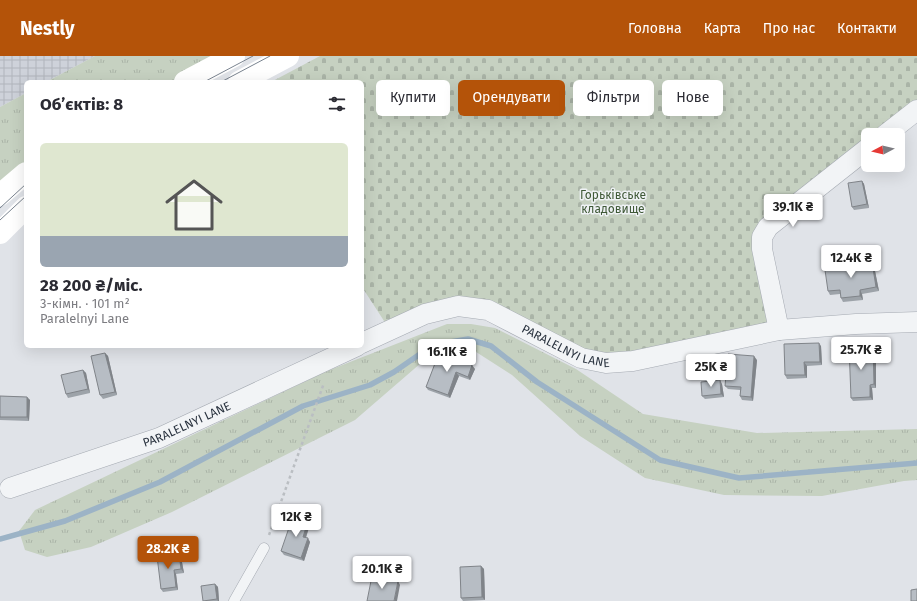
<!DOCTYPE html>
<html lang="uk">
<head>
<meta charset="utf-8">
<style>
	body { margin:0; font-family:"Fira Sans",sans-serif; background:#f2f2f3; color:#2b2b33; height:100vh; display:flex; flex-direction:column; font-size:15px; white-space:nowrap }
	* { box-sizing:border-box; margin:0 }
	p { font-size:13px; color:#7c7c81 }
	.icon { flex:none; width:22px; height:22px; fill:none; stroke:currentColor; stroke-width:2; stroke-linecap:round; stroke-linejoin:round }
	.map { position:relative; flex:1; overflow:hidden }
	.details { position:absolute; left:24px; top:24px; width:340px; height:268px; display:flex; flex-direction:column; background:#fff; border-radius:6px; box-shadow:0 4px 16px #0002 }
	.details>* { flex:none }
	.guide { position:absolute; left:376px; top:24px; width:380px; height:36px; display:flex; gap:8px }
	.needle { width:26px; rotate:263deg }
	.controls { position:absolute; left:861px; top:72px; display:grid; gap:8px }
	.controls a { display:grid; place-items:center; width:44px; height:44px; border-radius:6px; background:#fff; box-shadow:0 4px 16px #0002; font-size:20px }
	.price { position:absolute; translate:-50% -34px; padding:0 9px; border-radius:4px; background:#fff; color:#222; font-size:13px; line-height:26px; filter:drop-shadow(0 1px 2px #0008) }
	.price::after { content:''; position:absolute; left:50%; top:24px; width:12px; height:9px; margin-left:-6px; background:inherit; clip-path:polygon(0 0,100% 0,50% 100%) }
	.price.selected { background:#b45309; color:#fff }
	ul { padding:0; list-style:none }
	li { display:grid; align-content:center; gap:8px; height:212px; padding:0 16px }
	li span { display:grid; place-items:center; height:124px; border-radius:6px; color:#555 }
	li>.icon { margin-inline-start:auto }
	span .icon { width:72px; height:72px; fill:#fffc; stroke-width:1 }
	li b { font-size:17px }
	h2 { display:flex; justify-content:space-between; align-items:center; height:48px; padding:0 16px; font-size:17px }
	.pill { padding:0 14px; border-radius:6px; background:#fff; box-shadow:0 4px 16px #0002; font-size:14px; line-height:36px }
	.pill.selected { background:#b45309; color:#fff }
	header { display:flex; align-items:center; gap:24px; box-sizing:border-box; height:56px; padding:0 20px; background:#b45309; color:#fff }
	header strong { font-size:19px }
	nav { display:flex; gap:22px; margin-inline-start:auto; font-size:14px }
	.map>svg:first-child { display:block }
</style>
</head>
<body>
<header>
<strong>Nestly</strong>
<nav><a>Головна</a><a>Карта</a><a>Про нас</a><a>Контакти</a></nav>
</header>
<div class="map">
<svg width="917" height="545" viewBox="0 0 917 545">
	<defs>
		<pattern id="industrial-grid" width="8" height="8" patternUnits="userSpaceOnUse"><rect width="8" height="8" fill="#ced2da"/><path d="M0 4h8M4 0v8" fill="none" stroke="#b1b5bc"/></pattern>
		<pattern id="grass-tufts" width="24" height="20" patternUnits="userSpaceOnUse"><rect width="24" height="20" fill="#c6d1c1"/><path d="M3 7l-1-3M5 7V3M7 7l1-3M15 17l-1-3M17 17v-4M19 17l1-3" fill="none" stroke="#aab4a7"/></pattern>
		<pattern id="cemetery-stones" width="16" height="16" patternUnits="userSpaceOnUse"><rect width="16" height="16" fill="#c6d1c1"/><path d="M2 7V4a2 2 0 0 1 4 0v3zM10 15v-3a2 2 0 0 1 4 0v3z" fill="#aab4a7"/></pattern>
	</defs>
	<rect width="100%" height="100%" fill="#e0e3e8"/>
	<path fill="url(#industrial-grid)" d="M 0,0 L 95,0 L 46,26 L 26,26 L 26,37 L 0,51 Z"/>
	<path fill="url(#grass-tufts)" d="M 95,0 L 219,0 L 170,26 L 46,26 Z
		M 26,37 L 26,108 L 0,130 L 0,51 Z
		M 447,268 L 471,268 L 495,272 L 576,313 L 643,358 L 757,377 L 917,373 L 917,424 L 904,425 L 822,440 L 724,439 L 645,422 L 580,380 L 512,319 L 473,294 L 444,295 L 433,300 L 421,307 L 355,364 L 172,456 L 91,491 L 47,501 L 25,494 L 19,475 L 35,454 L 327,315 Z"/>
	<path fill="url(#cemetery-stones)" d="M 320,0 L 917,0 L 917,45 L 873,79 L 868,79 L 868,83 L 763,166 L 771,268 L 632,298 L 607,299 L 583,295 L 490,248 L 386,268 L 362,231 L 362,26 L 271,26 Z"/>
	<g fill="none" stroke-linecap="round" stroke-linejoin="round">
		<path stroke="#9cb3c6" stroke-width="5.5" d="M 0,483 L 65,465 L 160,426 L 303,350 L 370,329 L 394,316 L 433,289 L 468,283 L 491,290 L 537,326 L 660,404 L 739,422 L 917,407"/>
		<defs>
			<path id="service" d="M 234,545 L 264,492"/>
			<g id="minor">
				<path d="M 885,79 L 917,54"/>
				<path d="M 779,274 L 762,193 L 762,181 L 768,171 L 868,92"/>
				<path id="s1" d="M 362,287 L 425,258 L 458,250 L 488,254 L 581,302 L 606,307 L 633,305 L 779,274 L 856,268 L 917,266"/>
				<path id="s2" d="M 10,432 L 159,382 L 357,290"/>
			</g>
		</defs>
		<use href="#service" stroke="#a5aab2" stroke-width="11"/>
		<use href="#minor" stroke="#a5aab2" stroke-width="21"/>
		<path stroke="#babec2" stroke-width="2.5" stroke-dasharray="3 3" stroke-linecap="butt" d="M 269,479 L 324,327"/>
		<use href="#service" stroke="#f2f4f6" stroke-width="10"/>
		<use href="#minor" stroke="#f2f4f6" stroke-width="20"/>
		<path stroke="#fff" stroke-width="22" d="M 185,26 L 234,0
			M 239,26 L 288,0
			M 0,139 L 26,117
			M 0,177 L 26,151"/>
		<path stroke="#7a8490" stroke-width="1" d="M 204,26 L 253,0
			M 221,26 L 270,0
			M 0,152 L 26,128
			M 0,164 L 26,140"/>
	</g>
	<path fill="#9da3a9" d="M 862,125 L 864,128 L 869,152 L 854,154 L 852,151 Z
		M 872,206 L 874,210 L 879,235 L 862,238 L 863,244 L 843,246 L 841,242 L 840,238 L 830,239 L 828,235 Z
		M 821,290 L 822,309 L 807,310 L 807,322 L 787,323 L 785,319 Z
		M 873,290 L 876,293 L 876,332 L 872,332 L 873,344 L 853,345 L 851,342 Z
		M 105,297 L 108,300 L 117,339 L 103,343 L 100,339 Z
		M 439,297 L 475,313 L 470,324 L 459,320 L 450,342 L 428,334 L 426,331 Z
		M 757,304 L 753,345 L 742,344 L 740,340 L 740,334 L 728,333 L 725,330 Z
		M 83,314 L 86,317 L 90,337 L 68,342 L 66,338 Z
		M 722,328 L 724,341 L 705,343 L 702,340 Z
		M 0,340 L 27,341 L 30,344 L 29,365 L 0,364 Z
		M 310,468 L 306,482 L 310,486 L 304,505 L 284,499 L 281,495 Z
		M 181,501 L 184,517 L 176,518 L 178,534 L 163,536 L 161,533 Z
		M 481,510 L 484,513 L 485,544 L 463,545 L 461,542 Z
		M 215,528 L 218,531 L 219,545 L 203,545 Z"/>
	<path fill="#808489" d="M 862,125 L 864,128 L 869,152 L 867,148 Z
		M 872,206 L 874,210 L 879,235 L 876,231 Z
		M 860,234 L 862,238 L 863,244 L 860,240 Z
		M 819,287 L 821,290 L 822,309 L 820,306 Z
		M 873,290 L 876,293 L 876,332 L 874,328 Z
		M 105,297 L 108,300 L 117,339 L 115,336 Z
		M 754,300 L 757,304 L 753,345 L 751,341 Z
		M 804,306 L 807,310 L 807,322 L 805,319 Z
		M 472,309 L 475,313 L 470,324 L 468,321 Z
		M 83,314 L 86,317 L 90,337 L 88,333 Z
		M 456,316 L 459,320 L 450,342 L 448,339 Z
		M 720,324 L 722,328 L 724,341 L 721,338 Z
		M 870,329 L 872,332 L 873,344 L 870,341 Z
		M 27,341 L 30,344 L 29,365 L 27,361 Z
		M 308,465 L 310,468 L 305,484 L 303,481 Z
		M 308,482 L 310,486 L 304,505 L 301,502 Z
		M 179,497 L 181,501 L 184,517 L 181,513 Z
		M 481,510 L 484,513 L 485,544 L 482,541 Z
		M 174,514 L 176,518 L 178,534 L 176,531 Z
		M 398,525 L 400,529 L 397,545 L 394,545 Z
		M 215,528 L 218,531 L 219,545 L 218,545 L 217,543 Z"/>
	<path fill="#b7bdc4" stroke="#808489" d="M 862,125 L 867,148 L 852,151 L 848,127 Z
		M 872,206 L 876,231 L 860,234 L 860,240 L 841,242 L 840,234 L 828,235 L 825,214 Z
		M 819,287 L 820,306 L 804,306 L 805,319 L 785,319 L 784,288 Z
		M 849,290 L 873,290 L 874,328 L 870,329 L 870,341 L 851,342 Z
		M 105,297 L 115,336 L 100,339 L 91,300 Z
		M 439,297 L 472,309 L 468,321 L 456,316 L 448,339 L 426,331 Z
		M 728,298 L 754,300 L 751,341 L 740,340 L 741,331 L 725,330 Z
		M 83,314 L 88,333 L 66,338 L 61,319 Z
		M 720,324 L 721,338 L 702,340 L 701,326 Z
		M 0,340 L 27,341 L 27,361 L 0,361 Z
		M 293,460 L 308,465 L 303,481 L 308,482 L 301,502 L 281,495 Z
		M 179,497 L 181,513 L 174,514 L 176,531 L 161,533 L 157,500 Z
		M 481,510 L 482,541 L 461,542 L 460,511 Z
		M 372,520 L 398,525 L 394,545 L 367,545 Z
		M 215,528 L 217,543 L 203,545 L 201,530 Z
		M 917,533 L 917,545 L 911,545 L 911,534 Z"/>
	<g text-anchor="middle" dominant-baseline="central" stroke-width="3" stroke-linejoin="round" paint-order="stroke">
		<g font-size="12" fill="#3f5937" stroke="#eff2f5">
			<text x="613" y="139">Горьківське<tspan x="613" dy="14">кладовище</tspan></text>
		</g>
		<g font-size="12" fill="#29323e" stroke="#eff2f5">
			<text stroke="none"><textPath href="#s1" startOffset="220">PARALELNYI LANE</textPath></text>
			<text stroke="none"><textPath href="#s2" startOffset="188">PARALELNYI LANE</textPath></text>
		</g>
	</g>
</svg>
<div class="controls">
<a><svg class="needle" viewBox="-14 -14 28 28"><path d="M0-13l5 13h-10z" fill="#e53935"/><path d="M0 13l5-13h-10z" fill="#7c7c81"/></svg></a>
</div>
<b class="price" style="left:793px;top:172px">39.1K ₴</b>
<b class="price" style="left:851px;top:223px">12.4K ₴</b>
<b class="price" style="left:861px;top:315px">25.7K ₴</b>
<b class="price" style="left:447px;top:317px">16.1K ₴</b>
<b class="price" style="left:711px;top:332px">25K ₴</b>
<b class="price" style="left:296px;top:482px">12K ₴</b>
<b class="price selected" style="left:168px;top:514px">28.2K ₴</b>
<b class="price" style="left:382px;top:534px">20.1K ₴</b>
<div class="guide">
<a class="pill">Купити</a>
<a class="pill selected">Орендувати</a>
<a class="pill">Фільтри</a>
<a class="pill">Нове</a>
</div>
<section class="details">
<h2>Об’єктів: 8<svg class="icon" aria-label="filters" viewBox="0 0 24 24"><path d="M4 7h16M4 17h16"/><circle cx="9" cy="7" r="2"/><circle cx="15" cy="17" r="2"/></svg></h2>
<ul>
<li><span style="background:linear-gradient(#dfe7d0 75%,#9aa5b1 0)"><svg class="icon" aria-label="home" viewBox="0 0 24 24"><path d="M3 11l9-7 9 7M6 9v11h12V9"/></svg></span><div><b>28 200 ₴/міс.</b><p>3-кімн. · 101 m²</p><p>Paralelnyi Lane</p></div></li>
</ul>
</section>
</div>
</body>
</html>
